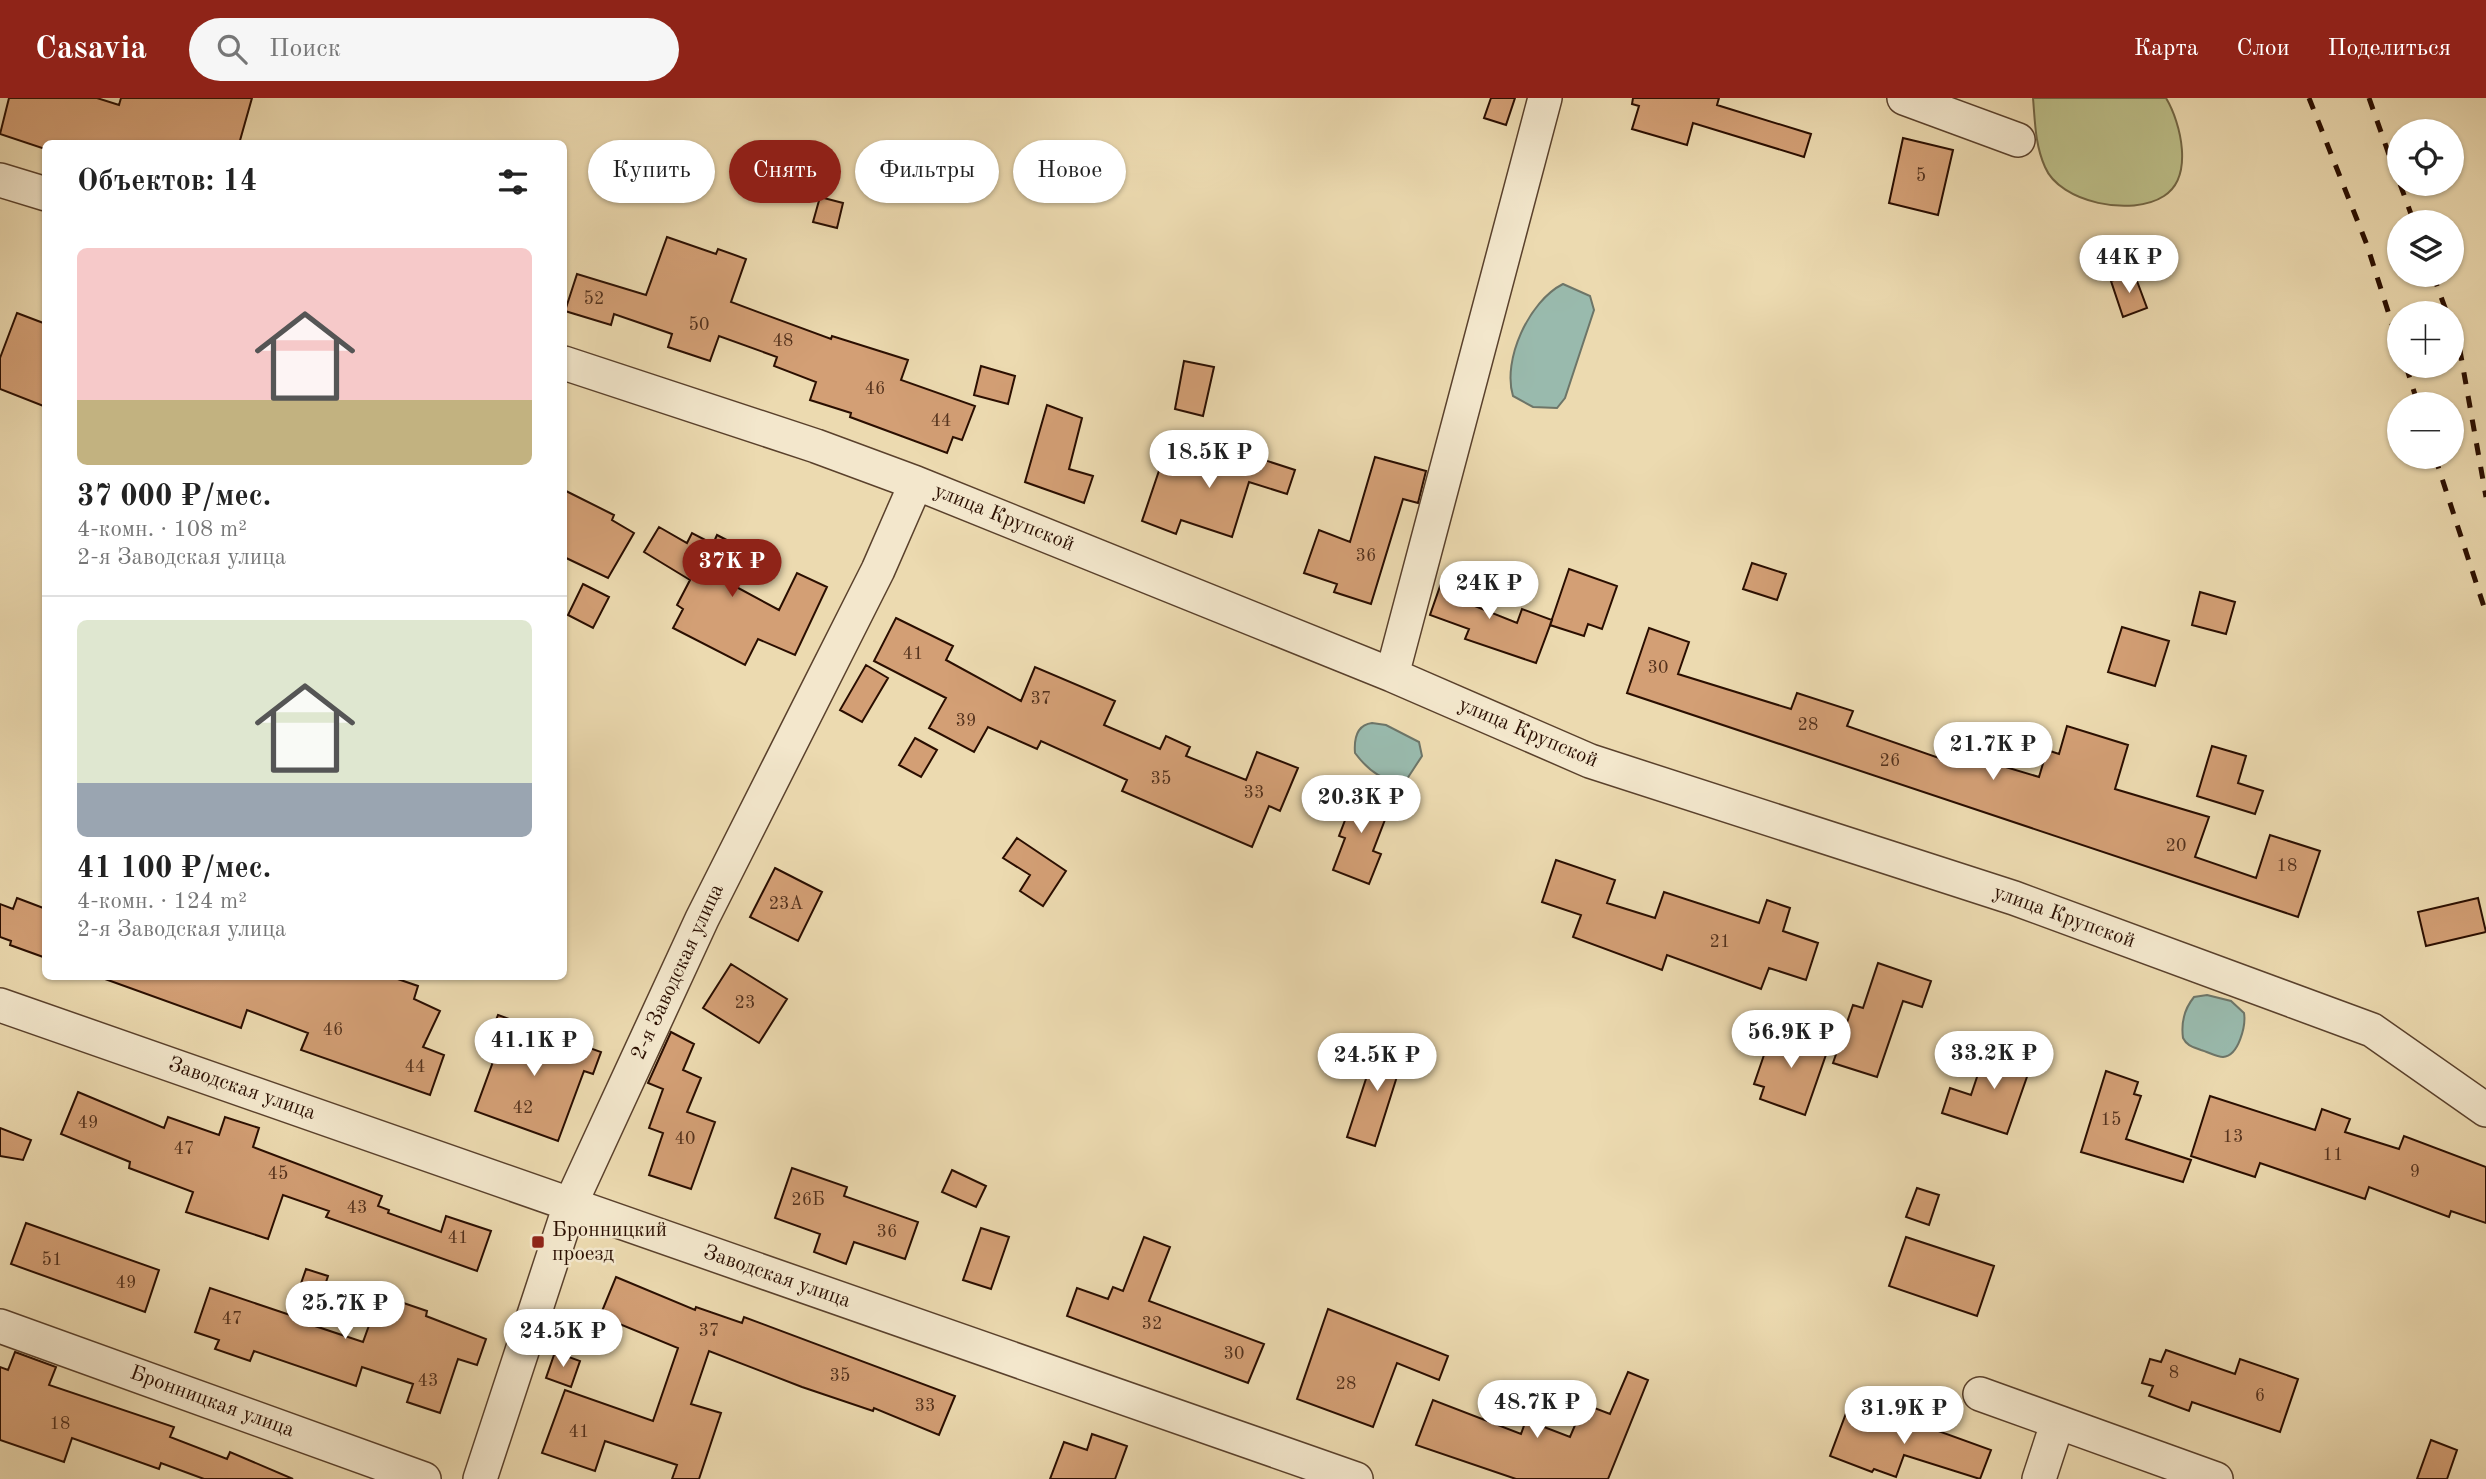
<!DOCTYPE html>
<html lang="ru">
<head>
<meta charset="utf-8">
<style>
	body { margin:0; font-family:"Old Standard TT",serif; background:#f6f6f6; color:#222; height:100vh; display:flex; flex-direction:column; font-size:26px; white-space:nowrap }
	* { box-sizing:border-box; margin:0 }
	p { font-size:23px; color:#767676 }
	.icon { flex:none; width:38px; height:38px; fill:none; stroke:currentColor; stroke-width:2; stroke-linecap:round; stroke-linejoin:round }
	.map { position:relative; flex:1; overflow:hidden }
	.details { position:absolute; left:42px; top:42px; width:525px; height:840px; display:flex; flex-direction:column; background:#fff; border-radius:10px; box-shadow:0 2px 5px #0004 }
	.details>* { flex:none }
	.hud { position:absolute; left:588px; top:42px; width:665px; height:63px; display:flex; gap:14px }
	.buttons { position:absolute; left:2387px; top:21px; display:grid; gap:14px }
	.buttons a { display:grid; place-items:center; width:77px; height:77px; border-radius:50%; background:#fff; box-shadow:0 2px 5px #0004; font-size:35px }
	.price { position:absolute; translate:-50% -60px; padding:0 16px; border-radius:24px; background:#fff; color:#222; font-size:23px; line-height:46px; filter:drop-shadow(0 2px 4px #0008) }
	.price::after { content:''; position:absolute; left:50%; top:42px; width:21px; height:16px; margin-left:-10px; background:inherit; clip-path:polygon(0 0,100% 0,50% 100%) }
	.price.on { background:#8f2418; color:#fff }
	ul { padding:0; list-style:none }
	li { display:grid; align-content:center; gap:14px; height:371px; padding:0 35px }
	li+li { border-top:2px solid #e0e0e0 }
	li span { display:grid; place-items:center; height:217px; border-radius:10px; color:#555 }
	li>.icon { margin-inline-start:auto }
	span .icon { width:126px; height:126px; fill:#fffc; stroke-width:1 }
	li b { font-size:30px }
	h2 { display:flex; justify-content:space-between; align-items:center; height:84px; padding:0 35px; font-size:30px }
	.tag { padding:0 24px; border-radius:32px; background:#fff; box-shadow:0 2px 5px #0004; font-size:24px; line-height:63px }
	.tag.on { background:#8f2418; color:#fff }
	header { display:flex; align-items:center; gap:42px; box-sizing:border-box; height:98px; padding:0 35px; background:#8f2418; color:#fff }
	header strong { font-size:33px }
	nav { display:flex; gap:38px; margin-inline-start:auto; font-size:24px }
	.search { width:490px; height:63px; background:#f6f6f6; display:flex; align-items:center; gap:18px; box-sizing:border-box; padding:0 24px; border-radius:38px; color:#767676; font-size:26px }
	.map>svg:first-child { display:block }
</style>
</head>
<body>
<header>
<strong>Casavia</strong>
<div class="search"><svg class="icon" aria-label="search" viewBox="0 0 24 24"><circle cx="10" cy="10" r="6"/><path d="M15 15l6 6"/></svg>Поиск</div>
<nav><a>Карта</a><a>Слои</a><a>Поделиться</a></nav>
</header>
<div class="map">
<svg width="2486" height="1381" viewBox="0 0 2486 1381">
	<rect width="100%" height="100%" fill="#ecdab0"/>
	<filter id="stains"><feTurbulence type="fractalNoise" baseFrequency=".00286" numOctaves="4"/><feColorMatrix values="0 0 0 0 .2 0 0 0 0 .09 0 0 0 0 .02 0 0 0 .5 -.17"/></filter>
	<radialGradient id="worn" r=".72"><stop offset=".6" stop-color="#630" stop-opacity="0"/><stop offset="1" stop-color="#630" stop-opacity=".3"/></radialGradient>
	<path fill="#bcbe88" stroke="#736644" stroke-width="2" d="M 2033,0 L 2166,0 C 2181,25 2194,79 2164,98 C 2132,119 2060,105 2045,69 C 2035,47 2035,23 2033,0 Z"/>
	<path fill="#99baad" stroke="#6d7568" stroke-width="2" d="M 1563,186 L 1590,198 L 1594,212 L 1565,300 L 1557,310 L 1533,309 L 1513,298 C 1502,262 1529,203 1563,186 Z
		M 1372,625 L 1386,627 L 1419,644 L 1422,658 L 1407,681 C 1386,688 1367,671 1355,655 C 1354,642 1356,627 1372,625 Z
		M 2207,897 L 2231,903 L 2244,915 C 2246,927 2239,958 2223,959 C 2217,959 2208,954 2201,952 C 2193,949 2187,948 2183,940 C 2181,925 2185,910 2194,899 Z"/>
	<path fill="#d39f75" stroke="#2a0e00" stroke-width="2" d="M 9,0 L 97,0 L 119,7 L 121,0 L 252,0 L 239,46 L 46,46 L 45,51 L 0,36 Z
		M 1491,0 L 1515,0 L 1506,27 L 1484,20 Z
		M 1633,0 L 1719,0 L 1717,7 L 1811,36 L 1804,59 L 1693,25 L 1687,47 L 1632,31 L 1639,8 L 1632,6 Z
		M 1903,40 L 1953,52 L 1938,117 L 1889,105 Z
		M 820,99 L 843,105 L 837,130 L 813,124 Z
		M 667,139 L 716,156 L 718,151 L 746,161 L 731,204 L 831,241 L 832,238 L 908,262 L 901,282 L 975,308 L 962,342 L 953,339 L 947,355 L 850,319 L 851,315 L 810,302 L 816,284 L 774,268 L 777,259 L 719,238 L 710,263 L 668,249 L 672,236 L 614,216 L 611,227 L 565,213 L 577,176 L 646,197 Z
		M 2134,175 L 2147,210 L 2123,219 L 2111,183 Z
		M 17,215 L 46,226 L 46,309 L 0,291 L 0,260 Z
		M 1184,263 L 1214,269 L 1203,318 L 1175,311 Z
		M 981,268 L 1015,278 L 1008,306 L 974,297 Z
		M 1047,307 L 1082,320 L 1069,371 L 1093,378 L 1084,405 L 1025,384 Z
		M 1224,349 L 1295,372 L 1287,396 L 1249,384 L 1232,439 L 1181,422 L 1176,436 L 1142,423 L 1166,352 L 1217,372 Z
		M 1375,359 L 1426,373 L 1418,405 L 1403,401 L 1371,506 L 1334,494 L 1337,486 L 1304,475 L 1319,432 L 1350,444 Z
		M 564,392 L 614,417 L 612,422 L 634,435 L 608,480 L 564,459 Z
		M 659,429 L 687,445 L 692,435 L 713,446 L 717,437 L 746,452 L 729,485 L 779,512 L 797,475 L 827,489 L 795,557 L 758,541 L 745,567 L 673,530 L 683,511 L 677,507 L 690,482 L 644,454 Z
		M 1752,465 L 1786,476 L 1777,502 L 1743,491 Z
		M 1569,471 L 1617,488 L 1602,531 L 1588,526 L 1584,538 L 1550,527 Z
		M 1445,474 L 1479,485 L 1472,507 L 1517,525 L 1522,511 L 1552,522 L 1536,565 L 1465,541 L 1469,531 L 1430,517 Z
		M 583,486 L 609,499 L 593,530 L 568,517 Z
		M 2200,494 L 2235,504 L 2226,536 L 2192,527 Z
		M 896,520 L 953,548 L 946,562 L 1021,603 L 1035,569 L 1115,603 L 1104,627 L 1160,651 L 1166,638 L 1190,649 L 1186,658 L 1246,682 L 1257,654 L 1298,670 L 1280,713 L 1269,708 L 1252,749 L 1122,693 L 1127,682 L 1041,643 L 1037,651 L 988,629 L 974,654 L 929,630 L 946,600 L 874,563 Z
		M 2122,529 L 2169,543 L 2155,588 L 2108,574 Z
		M 1649,530 L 1689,544 L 1678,576 L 1791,611 L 1797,595 L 1853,613 L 1847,628 L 1959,667 L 1967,642 L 1994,650 L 1989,664 L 2039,679 L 2047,652 L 2059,656 L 2067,628 L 2128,647 L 2115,691 L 2209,719 L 2195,759 L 2256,780 L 2270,737 L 2320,753 L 2298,819 L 1627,595 Z
		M 866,567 L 888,580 L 862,624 L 840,612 Z
		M 915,640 L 937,652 L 921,679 L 899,667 Z
		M 2212,648 L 2246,658 L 2238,685 L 2263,693 L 2255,716 L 2197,698 Z
		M 1349,690 L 1391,706 L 1373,753 L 1381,756 L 1369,786 L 1333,772 L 1345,740 L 1339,738 L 1347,717 L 1340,714 Z
		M 1017,740 L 1066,773 L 1043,808 L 1020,793 L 1030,777 L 1003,760 Z
		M 1556,762 L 1615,782 L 1607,805 L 1655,820 L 1664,794 L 1759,825 L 1767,802 L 1790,810 L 1783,833 L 1818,845 L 1806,882 L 1769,870 L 1761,891 L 1667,857 L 1662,872 L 1573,839 L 1581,817 L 1542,804 Z
		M 775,770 L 822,794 L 798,843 L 750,819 Z
		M 17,800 L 46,811 L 46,860 L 10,847 L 11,843 L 0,839 L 0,806 L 13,811 Z
		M 2478,800 L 2486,834 L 2426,848 L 2418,814 Z
		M 1878,865 L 1931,883 L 1922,909 L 1903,903 L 1877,979 L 1833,965 L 1853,907 L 1863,910 Z
		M 731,866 L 787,901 L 759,945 L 703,910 Z
		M 105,878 L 389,878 L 418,888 L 414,901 L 440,913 L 423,949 L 444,957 L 430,997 L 301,952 L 308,935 L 247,912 L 241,930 L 105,881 Z
		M 498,917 L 601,954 L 593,976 L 584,973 L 558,1043 L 475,1013 L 498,950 L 487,945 Z
		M 1774,928 L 1829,948 L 1805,1017 L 1760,1001 L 1764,989 L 1754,986 Z
		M 671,934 L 694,946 L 683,972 L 701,980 L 687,1014 L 715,1024 L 691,1091 L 649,1077 L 663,1035 L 649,1030 L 663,991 L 648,985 Z
		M 1379,941 L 1406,950 L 1375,1048 L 1347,1039 Z
		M 2008,943 L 2036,953 L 2007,1036 L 1942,1015 L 1950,990 L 1971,997 L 1983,961 L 1999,966 Z
		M 2106,973 L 2138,984 L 2134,996 L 2141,998 L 2126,1041 L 2191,1062 L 2183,1084 L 2081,1054 Z
		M 78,994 L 164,1030 L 168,1019 L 219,1037 L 225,1019 L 259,1030 L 253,1049 L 382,1098 L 378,1108 L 389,1112 L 388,1115 L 441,1134 L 446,1118 L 491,1133 L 477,1173 L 326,1119 L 329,1113 L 283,1097 L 268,1141 L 186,1114 L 193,1094 L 129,1070 L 130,1064 L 61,1036 Z
		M 2210,998 L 2315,1032 L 2322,1011 L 2350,1021 L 2345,1034 L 2399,1051 L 2404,1038 L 2486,1069 L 2486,1125 L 2451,1113 L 2449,1119 L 2369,1089 L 2365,1101 L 2260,1065 L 2255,1079 L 2191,1058 Z
		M 0,1030 L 31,1042 L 23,1062 L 0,1058 Z
		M 792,1070 L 847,1089 L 844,1098 L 918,1124 L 905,1161 L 854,1144 L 846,1166 L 814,1154 L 820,1136 L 775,1120 Z
		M 952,1072 L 986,1088 L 976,1109 L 942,1094 Z
		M 1917,1090 L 1939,1097 L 1929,1127 L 1906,1119 Z
		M 26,1125 L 159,1172 L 145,1214 L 11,1166 Z
		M 981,1130 L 1009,1139 L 991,1191 L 963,1182 Z
		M 1144,1139 L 1170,1149 L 1149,1203 L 1264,1246 L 1248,1285 L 1067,1218 L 1077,1190 L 1108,1201 L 1113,1189 L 1123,1193 Z
		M 1906,1139 L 1994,1168 L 1977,1218 L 1889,1188 Z
		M 306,1171 L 328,1178 L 312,1227 L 363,1244 L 380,1197 L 427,1213 L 426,1218 L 486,1241 L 477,1267 L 458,1261 L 440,1315 L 407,1304 L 413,1286 L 362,1269 L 356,1288 L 254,1253 L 250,1263 L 215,1251 L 219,1242 L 195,1234 L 210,1190 L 290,1217 Z
		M 616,1179 L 695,1212 L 696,1209 L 742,1225 L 744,1219 L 955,1298 L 939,1337 L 874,1310 L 873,1313 L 802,1289 L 709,1253 L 691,1306 L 721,1315 L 699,1381 L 672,1381 L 677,1367 L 605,1343 L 595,1373 L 542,1355 L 565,1292 L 653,1323 L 678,1250 L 600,1218 Z
		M 1328,1211 L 1448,1258 L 1439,1282 L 1397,1265 L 1373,1329 L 1297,1301 Z
		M 2166,1252 L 2235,1276 L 2240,1261 L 2298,1281 L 2280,1334 L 2192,1304 L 2189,1313 L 2149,1298 L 2153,1288 L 2142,1285 L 2150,1261 L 2161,1264 Z
		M 15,1254 L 56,1269 L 49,1287 L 174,1329 L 170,1339 L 227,1361 L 230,1354 L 293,1381 L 204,1381 L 161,1365 L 159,1371 L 72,1340 L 64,1364 L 0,1342 L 0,1269 L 8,1272 Z
		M 555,1254 L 580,1263 L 571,1289 L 546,1280 Z
		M 1628,1274 L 1648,1282 L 1608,1381 L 1516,1381 L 1416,1347 L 1433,1302 L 1521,1336 L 1526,1322 L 1570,1339 L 1584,1306 L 1610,1316 Z
		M 1848,1310 L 1894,1328 L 1897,1318 L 1991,1352 L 1980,1381 L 1904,1357 L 1896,1379 L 1874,1371 L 1872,1374 L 1830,1358 Z
		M 1092,1336 L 1127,1348 L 1115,1381 L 1050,1381 L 1064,1344 L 1087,1352 Z
		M 2431,1342 L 2457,1352 L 2447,1381 L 2417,1381 Z"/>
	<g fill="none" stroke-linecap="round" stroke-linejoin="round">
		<defs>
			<path id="minor" d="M 1904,0 L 2018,42
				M 0,82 L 46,96
				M 564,265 L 816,348 L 916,385 L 1392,577 L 1590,663 L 2014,800 L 2372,932 L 2486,1012
				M 1392,577 L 1545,0
				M 0,907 L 1356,1381
				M 0,1228 L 424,1381
				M 1980,1296 L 2216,1381
				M 480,1381 L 570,1107 L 702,821 L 878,472 L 916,385
				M 2039,1381 L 2057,1326"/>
		</defs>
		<use href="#minor" stroke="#5a412c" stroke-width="36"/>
		<use href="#minor" stroke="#f3e7cc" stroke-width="33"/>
		<path stroke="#2a0e00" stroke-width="5" stroke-dasharray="12 12" stroke-linecap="butt" d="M 2309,0 L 2367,147 L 2399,248
			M 2369,0 L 2399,85
			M 2400,86 L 2414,124
			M 2433,177 L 2447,215
			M 2452,228 L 2459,247 L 2486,399
			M 2406,268 L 2418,306
			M 2435,359 L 2486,515"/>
	</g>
	<rect fill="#8f2418" stroke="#f3e7cc" stroke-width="2.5" x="531" y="1137" width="14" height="14" rx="3.5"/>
	<g text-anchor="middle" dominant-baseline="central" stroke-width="5" stroke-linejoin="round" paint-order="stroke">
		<g font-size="18" fill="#54321d">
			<text x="1921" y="78">5</text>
			<text x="594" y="201">52</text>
			<text x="699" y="227">50</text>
			<text x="783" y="243">48</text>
			<text x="875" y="291">46</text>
			<text x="941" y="323">44</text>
			<text x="1366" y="458">36</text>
			<text x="913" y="556">41</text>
			<text x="1658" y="570">30</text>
			<text x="1041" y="601">37</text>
			<text x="966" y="623">39</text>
			<text x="1808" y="627">28</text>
			<text x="1890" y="663">26</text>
			<text x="1161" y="681">35</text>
			<text x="1254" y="695">33</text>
			<text x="2176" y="748">20</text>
			<text x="2287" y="768">18</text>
			<text x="786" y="806">23А</text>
			<text x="1720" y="844">21</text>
			<text x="745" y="905">23</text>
			<text x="333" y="932">46</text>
			<text x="415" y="969">44</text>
			<text x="523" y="1010">42</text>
			<text x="2111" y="1022">15</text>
			<text x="88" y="1025">49</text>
			<text x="2233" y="1039">13</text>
			<text x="685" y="1041">40</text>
			<text x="184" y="1051">47</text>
			<text x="2333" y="1057">11</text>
			<text x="2415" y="1074">9</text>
			<text x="278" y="1076">45</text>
			<text x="808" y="1102">26Б</text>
			<text x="357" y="1110">43</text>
			<text x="887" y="1134">36</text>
			<text x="458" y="1140">41</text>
			<text x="52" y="1162">51</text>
			<text x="126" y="1185">49</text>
			<text x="232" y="1221">47</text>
			<text x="1152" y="1226">32</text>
			<text x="709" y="1233">37</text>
			<text x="1234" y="1256">30</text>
			<text x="2174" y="1275">8</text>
			<text x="840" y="1278">35</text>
			<text x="428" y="1283">43</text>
			<text x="1346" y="1286">28</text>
			<text x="2260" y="1298">6</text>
			<text x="925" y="1308">33</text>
			<text x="60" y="1326">18</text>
			<text x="579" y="1334">41</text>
		</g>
		<g font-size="21" fill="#2a0e00" stroke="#f3e7cc">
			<text transform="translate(1004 420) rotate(22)">улица Крупской</text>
			<text transform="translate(1528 635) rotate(23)">улица Крупской</text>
			<text transform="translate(2064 819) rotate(20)">улица Крупской</text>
			<text transform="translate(678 874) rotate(-65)">2-я Заводская улица</text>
			<text transform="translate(242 991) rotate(19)">Заводская улица</text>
			<text transform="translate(777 1179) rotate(19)">Заводская улица</text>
			<text transform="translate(212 1304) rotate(20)">Бронницкая улица</text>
		</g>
		<g font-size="21" fill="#2a0e00" stroke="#f3e7cc" text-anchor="start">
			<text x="552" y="1132">Бронницкий<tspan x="552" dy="24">проезд</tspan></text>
		</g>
	</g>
	<rect width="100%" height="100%" filter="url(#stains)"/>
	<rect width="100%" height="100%" fill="url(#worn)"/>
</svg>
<div class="buttons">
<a><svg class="icon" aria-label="locate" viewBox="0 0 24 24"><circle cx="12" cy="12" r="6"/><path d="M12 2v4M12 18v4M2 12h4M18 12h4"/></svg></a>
<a><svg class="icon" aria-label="layers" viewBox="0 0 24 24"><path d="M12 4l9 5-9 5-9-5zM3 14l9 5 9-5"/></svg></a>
<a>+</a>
<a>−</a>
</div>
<b class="price" style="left:2129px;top:197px">44K ₽</b>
<b class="price" style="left:1209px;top:392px">18.5K ₽</b>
<b class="price on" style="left:732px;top:501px">37K ₽</b>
<b class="price" style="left:1489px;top:523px">24K ₽</b>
<b class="price" style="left:1993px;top:684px">21.7K ₽</b>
<b class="price" style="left:1361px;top:737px">20.3K ₽</b>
<b class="price" style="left:1791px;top:972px">56.9K ₽</b>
<b class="price" style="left:534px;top:980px">41.1K ₽</b>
<b class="price" style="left:1994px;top:993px">33.2K ₽</b>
<b class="price" style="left:1377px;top:995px">24.5K ₽</b>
<b class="price" style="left:345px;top:1243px">25.7K ₽</b>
<b class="price" style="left:563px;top:1271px">24.5K ₽</b>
<b class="price" style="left:1537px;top:1342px">48.7K ₽</b>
<b class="price" style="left:1904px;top:1348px">31.9K ₽</b>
<div class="hud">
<a class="tag">Купить</a>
<a class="tag on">Снять</a>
<a class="tag">Фильтры</a>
<a class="tag">Новое</a>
</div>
<section class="details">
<h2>Объектов: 14<svg class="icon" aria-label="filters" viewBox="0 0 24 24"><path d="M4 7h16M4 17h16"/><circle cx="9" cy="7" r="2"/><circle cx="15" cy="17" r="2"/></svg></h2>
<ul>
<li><span style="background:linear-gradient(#f6c9c9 70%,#c2b280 0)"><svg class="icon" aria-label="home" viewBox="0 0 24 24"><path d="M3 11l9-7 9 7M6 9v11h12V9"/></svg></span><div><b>37 000 ₽/мес.</b><p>4-комн. · 108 m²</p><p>2-я Заводская улица</p></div></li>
<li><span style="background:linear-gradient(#dfe7d0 75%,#9aa5b1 0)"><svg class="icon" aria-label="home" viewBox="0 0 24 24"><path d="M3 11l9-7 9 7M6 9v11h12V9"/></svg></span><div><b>41 100 ₽/мес.</b><p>4-комн. · 124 m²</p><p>2-я Заводская улица</p></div></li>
</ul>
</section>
</div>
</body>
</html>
